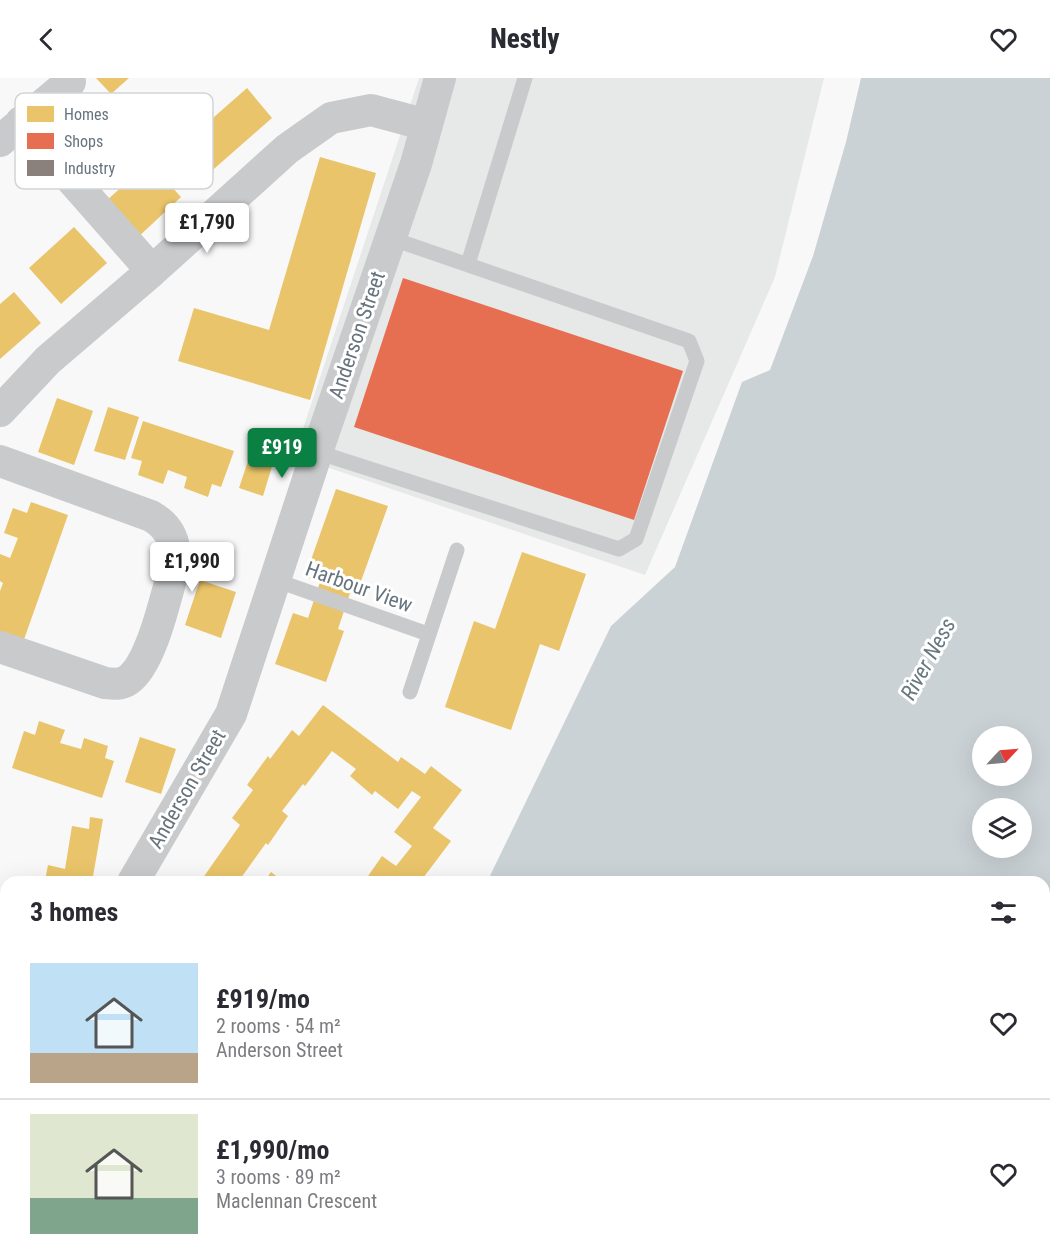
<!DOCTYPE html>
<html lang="en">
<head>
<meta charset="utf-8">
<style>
	body { margin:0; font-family:"Roboto Condensed",sans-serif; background:#f7f7f7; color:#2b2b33; height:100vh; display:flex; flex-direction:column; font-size:22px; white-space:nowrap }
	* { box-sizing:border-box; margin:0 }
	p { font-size:20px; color:#7c7c81 }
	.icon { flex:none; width:33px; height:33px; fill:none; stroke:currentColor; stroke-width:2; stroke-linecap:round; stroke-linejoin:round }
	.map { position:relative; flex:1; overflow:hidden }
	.drawer { position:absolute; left:0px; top:798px; width:1050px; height:384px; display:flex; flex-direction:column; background:#fff; border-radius:18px 18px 0 0; box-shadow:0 6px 24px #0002 }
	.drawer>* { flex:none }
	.needle { width:39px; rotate:64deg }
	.controls { position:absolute; left:972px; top:648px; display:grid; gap:12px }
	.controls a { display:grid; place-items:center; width:60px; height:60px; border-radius:50%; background:#fff; box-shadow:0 6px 24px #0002; font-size:30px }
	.price { position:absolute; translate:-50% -51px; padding:0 14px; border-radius:6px; background:#fff; color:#222; font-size:20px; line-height:39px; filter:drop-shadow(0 2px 3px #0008) }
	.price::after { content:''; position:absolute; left:50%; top:36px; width:18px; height:14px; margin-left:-9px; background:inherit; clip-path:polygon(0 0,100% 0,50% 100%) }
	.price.on { background:#0b8043; color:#fff }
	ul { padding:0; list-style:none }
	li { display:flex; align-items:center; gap:18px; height:150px; padding:0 30px }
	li+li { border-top:2px solid #e1e1e2 }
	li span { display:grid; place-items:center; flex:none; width:168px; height:120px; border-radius:0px; color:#555 }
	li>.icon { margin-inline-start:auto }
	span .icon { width:72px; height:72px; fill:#fffc; stroke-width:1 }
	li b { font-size:26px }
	h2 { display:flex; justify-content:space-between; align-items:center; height:72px; padding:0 30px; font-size:26px }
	header { display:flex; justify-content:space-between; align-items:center; height:78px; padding:0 30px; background:#fff; font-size:27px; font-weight:800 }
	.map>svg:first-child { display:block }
</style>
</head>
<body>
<header><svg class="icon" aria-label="back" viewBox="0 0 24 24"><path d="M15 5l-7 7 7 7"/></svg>Nestly<svg class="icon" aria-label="heart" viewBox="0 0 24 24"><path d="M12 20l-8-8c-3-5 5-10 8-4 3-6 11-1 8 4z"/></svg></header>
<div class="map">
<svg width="1050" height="1182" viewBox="0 0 1050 1182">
	<rect width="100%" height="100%" fill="#f8f8f8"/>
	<path fill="#e7e8e8" d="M 419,0 L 824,0 L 775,199 L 645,497 L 294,378 Z
		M 1044,1035 L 1050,1039 L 1050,1182 L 893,1182 L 896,1176 L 1044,1176 Z"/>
	<path fill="#cbd2d5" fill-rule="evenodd" d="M 861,0 L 1050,0 L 1050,1039 L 1044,1035 L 1044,804 L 487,804 L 611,548 L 675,489 L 742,304 L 770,292 L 813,178 L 846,64 ZM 982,658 L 1022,658 L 1022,698 L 982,698 ZM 982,730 L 1022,730 L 1022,770 L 982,770 Z
		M 229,1176 L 896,1176 L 893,1182 L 224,1182 Z"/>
	<path fill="#e9c46a" d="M 96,0 L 129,0 L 111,16 Z
		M 247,10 L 272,40 L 207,97 L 181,68 Z
		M 320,79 L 376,95 L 310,322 L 178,283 L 194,230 L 269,252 Z
		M 149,84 L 181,119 L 136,161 L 104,125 Z
		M 74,149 L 107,185 L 61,226 L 29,190 Z
		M 14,214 L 41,245 L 0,281 L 0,226 Z
		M 57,320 L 93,333 L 74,387 L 38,374 Z
		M 108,329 L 139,339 L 125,382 L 94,373 Z
		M 143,343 L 234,373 L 221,409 L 212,406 L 208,419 L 184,410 L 187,399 L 168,392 L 163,406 L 138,397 L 142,383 L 131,380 Z
		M 254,365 L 277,372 L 263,418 L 239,410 Z
		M 336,411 L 388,428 L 356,517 L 350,515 L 338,551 L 344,553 L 326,604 L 275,586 L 293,535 L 308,540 L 320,504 L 305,499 Z
		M 31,424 L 68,437 L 21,570 L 0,562 L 0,513 L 3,505 L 0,503 L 0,476 L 10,480 L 18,460 L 4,455 L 13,430 L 27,435 Z
		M 522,474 L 586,496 L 559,573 L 540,566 L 511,652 L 445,629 L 474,543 L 495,551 Z
		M 200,502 L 236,514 L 221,560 L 185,547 Z
		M 323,627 L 398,684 L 401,679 L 425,696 L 431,688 L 462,712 L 433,750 L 451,763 L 420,804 L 370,804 L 366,801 L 382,778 L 396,788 L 412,768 L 394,754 L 421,719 L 412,713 L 398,731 L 375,713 L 372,717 L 350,698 L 356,691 L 332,673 L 305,708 L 303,706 L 282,733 L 288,738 L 268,767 L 266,765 L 238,804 L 200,804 L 240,747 L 232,740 L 253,712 L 247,707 L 268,678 L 270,681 L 292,652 L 299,658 Z
		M 39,643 L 65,652 L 60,665 L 81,671 L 84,660 L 108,668 L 105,680 L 114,683 L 102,720 L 12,690 L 24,653 L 35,657 Z
		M 140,659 L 176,671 L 161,716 L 125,704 Z
		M 90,739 L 103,741 L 92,804 L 32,804 L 32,800 L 45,802 L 48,787 L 65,791 L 72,748 L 89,751 Z
		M 271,794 L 284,804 L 264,804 Z
		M 0,909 L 6,910 L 6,948 L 0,947 Z
		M 86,1176 L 160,1176 L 156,1182 L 77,1182 Z"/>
	<path fill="#e76f51" d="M 403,200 L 683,293 L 634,442 L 354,349 Z"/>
	<path fill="#8a817c" d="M 1050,1075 L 1050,1156 L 1046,1162 L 1044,1160 L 1044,1084 Z"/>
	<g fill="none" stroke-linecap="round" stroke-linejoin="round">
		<path stroke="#c9cacc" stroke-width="15" d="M 468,186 L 525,0
			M 317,374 L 619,471 L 636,461 L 697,283 L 689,263 L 390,160
			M 275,502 L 428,556
			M 410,614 L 457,472"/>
		<path stroke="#c9cacc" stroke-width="32" d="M 21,44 L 152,193
			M 0,63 L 70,4
			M 0,333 L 48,282 L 152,193 L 287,71 L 331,40 L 371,32 L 427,47
			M 0,383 L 151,438 C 170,449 176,464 175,486 C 167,514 152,586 128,602 C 121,607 114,606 105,605 L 0,569
			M 133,804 L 231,636 L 317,374 L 416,86 L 440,0
			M 0,882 L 6,883
			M 0,1005 L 6,997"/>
	</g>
	<g text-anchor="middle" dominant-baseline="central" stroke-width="6" stroke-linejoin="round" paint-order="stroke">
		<g font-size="21" fill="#67747e" stroke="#fff">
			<text transform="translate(357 257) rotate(-71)">Anderson Street</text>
			<text transform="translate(359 509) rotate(20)">Harbour View</text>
			<text transform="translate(187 711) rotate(-60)">Anderson Street</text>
		</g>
		<g font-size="22" font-style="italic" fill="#67787f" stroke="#fff">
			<text transform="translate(928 581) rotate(-61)">River Ness</text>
		</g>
	</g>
	<rect x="15" y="15" width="198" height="96" rx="9" fill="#fff" stroke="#d1d5d8" stroke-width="1.5"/>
	<rect x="27" y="28" width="27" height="16" fill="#e9c46a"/>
	<rect x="27" y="55" width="27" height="16" fill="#e76f51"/>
	<rect x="27" y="82" width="27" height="16" fill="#8a817c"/>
	<g font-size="16" fill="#67747e">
		<text x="64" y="42">Homes</text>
		<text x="64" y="69">Shops</text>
		<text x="64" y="96">Industry</text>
	</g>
</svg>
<div class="controls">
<a><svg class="needle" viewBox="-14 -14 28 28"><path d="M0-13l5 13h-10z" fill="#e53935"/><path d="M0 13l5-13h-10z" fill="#7c7c81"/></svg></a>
<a><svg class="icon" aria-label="layers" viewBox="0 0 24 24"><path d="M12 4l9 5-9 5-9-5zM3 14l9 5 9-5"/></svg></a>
</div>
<b class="price" style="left:207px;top:176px">£1,790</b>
<b class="price on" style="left:282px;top:401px">£919</b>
<b class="price" style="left:192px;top:515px">£1,990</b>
<section class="drawer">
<h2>3 homes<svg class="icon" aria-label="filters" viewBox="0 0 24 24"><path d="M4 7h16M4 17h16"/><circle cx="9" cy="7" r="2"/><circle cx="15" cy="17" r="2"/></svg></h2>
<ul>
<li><span style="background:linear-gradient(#bfe0f5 75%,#b9a48a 0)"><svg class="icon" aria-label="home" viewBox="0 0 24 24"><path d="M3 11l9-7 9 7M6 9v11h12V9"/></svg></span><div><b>£919/mo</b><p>2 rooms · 54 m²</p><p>Anderson Street</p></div><svg class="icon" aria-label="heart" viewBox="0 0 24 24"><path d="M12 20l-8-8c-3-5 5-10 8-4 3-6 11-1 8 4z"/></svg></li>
<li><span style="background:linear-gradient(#dfe7d0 70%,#7fa58c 0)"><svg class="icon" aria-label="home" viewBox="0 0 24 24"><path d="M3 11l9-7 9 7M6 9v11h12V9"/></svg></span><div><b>£1,990/mo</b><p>3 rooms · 89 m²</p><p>Maclennan Crescent</p></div><svg class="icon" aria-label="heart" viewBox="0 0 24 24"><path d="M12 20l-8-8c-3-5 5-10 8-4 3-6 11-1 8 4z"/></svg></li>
</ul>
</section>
</div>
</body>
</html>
